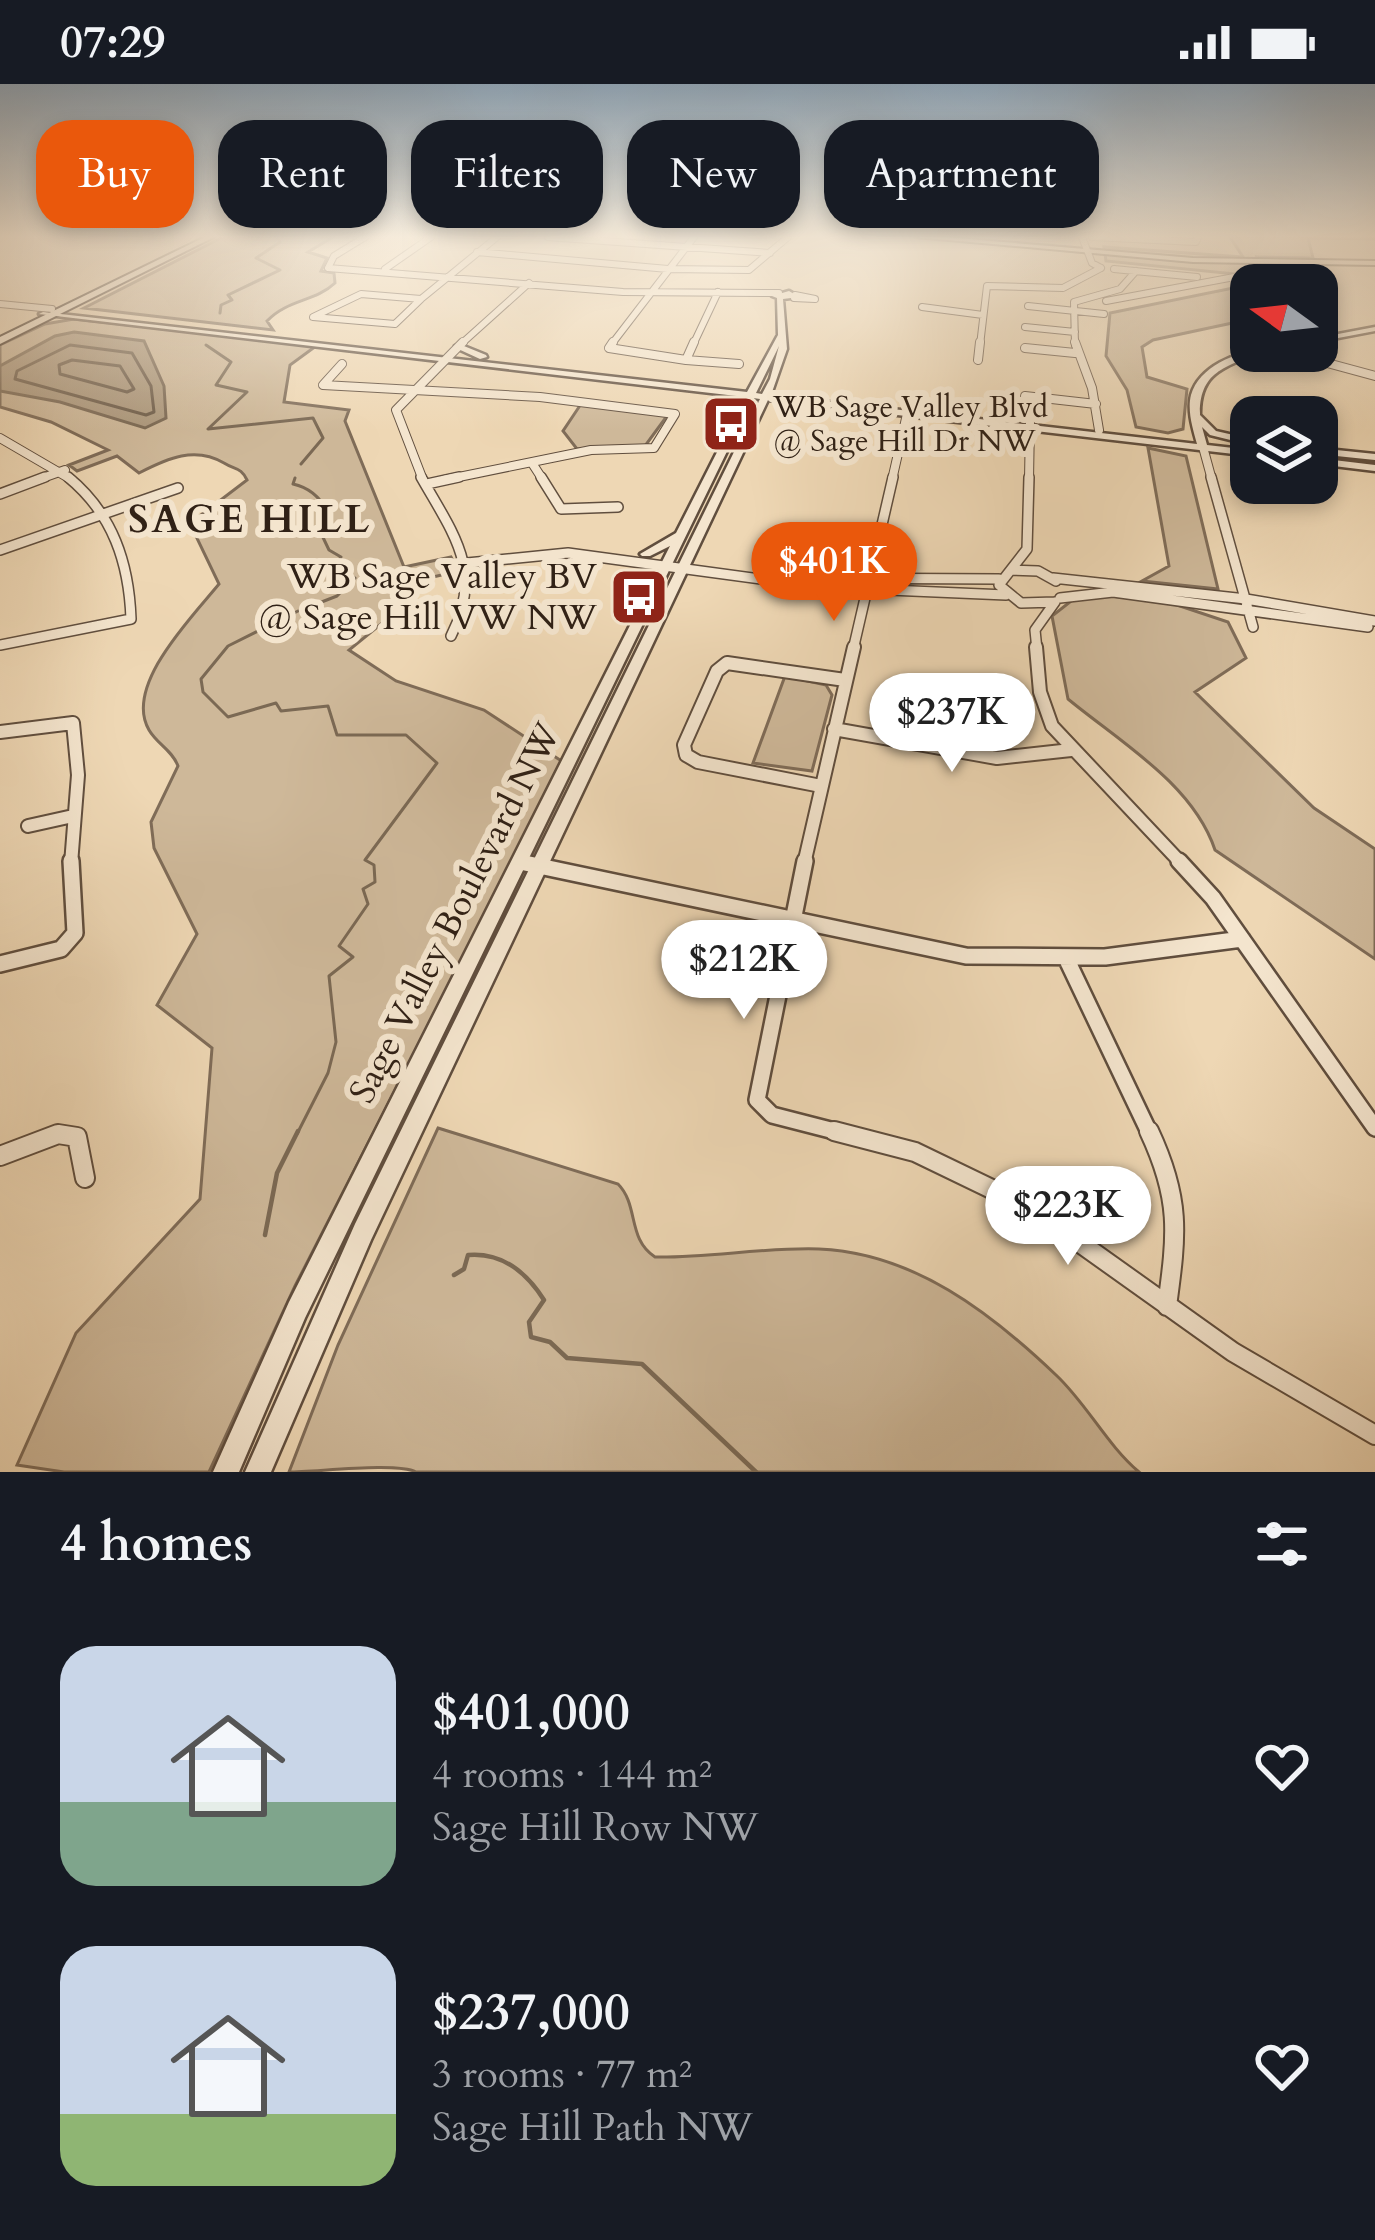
<!DOCTYPE html>
<html lang="en">
<head>
<meta charset="utf-8">
<style>
	body { margin:0; font-family:Cardo,serif; background:#242831; color:#f1f3f6; height:100vh; display:flex; flex-direction:column; font-size:45px; white-space:nowrap }
	* { box-sizing:border-box; margin:0 }
	p { font-size:39px; color:#9ea1a6 }
	.icon { flex:none; width:66px; height:66px; fill:none; stroke:currentColor; stroke-width:2; stroke-linecap:round; stroke-linejoin:round }
	.map { position:relative; height:1388px; overflow:hidden }
	.panel { display:flex; flex-direction:column; background:#171b24; flex:1 }
	.panel>* { flex:none }
	.top-card { position:absolute; left:36px; top:36px; width:1305px; height:108px; display:flex; gap:24px }
	.needle { width:78px; rotate:285deg }
	.tools { position:absolute; left:1230px; top:180px; display:grid; gap:24px }
	.tools a { display:grid; place-items:center; width:108px; height:108px; border-radius:24px; background:#171b24; box-shadow:0 6px 18px #0003; font-size:60px }
	.price { position:absolute; translate:-50% -102px; padding:0 27px; border-radius:42px; background:#fff; color:#222; font-size:39px; line-height:78px; filter:drop-shadow(0 3px 6px #0008) }
	.price::after { content:''; position:absolute; left:50%; top:72px; width:36px; height:27px; margin-left:-18px; background:inherit; clip-path:polygon(0 0,100% 0,50% 100%) }
	.price.current { background:#ea580c; color:#fff }
	ul { padding:0; list-style:none }
	li { display:flex; align-items:center; gap:36px; height:300px; padding:0 60px }
	li span { display:grid; place-items:center; flex:none; width:336px; height:240px; border-radius:36px; color:#555 }
	li>.icon { margin-inline-start:auto }
	span .icon { width:144px; height:144px; fill:#fffc; stroke-width:1 }
	li b { font-size:51px }
	h2 { display:flex; justify-content:space-between; align-items:center; height:144px; padding:0 60px; font-size:51px }
	.chip { padding:0 42px; border-radius:36px; background:#171b24; box-shadow:0 6px 18px #0003; font-size:42px; line-height:108px }
	.chip.current { background:#ea580c; color:#fff }
	.status { display:flex; justify-content:space-between; align-items:center; height:84px; padding:0 60px; background:#171b24; direction:ltr }
	.status svg { height:33px; fill:currentColor }
	.map>svg:first-child { display:block }
</style>
</head>
<body>
<div class="status"><b>07:29</b><svg viewBox="0 0 49 12"><path d="M0 12V9h3v3zM5 12V6h3v6zM10 12V3h3v9zM15 12V0h3v12zM26 1h20v11H26zM47 4h2v5h-2z"/></svg></div>
<div class="map">
<svg width="1375" height="1388" viewBox="0 0 1375 1388">
	<rect width="100%" height="100%" fill="#eed7b4"/>
	<filter id="stains"><feTurbulence type="fractalNoise" baseFrequency=".00167" numOctaves="4"/><feColorMatrix values="0 0 0 0 .2 0 0 0 0 .09 0 0 0 0 .02 0 0 0 .5 -.17"/></filter>
	<radialGradient id="worn" r=".72"><stop offset=".6" stop-color="#630" stop-opacity="0"/><stop offset="1" stop-color="#630" stop-opacity=".3"/></radialGradient>
	<path fill="#ceb899" stroke="#7f6c58" stroke-width="3" d="M 223,153 L 333,153 L 308,168 L 327,174 L 321,187 L 334,189 L 335,199 C 315,218 288,215 267,237 L 273,246 L 84,224 Z
		M 1230,153 L 1375,153 L 1375,155 L 1308,154 L 1313,174 L 1255,173 L 1307,185 L 1311,201 L 1251,201 L 1251,235 L 1153,256 L 1142,263 L 1147,293 L 1187,305 L 1183,345 L 1168,349 L 1136,343 L 1127,306 L 1106,272 L 1110,229 L 1263,198 L 1265,193 L 1106,177 L 1104,163 L 1243,173 Z
		M 74,235 L 316,262 L 290,281 L 284,318 L 349,326 L 345,337 L 404,483 L 451,473 L 459,487 L 407,499 L 408,518 L 349,566 L 396,597 L 484,626 L 563,678 L 295,1202 L 209,1388 L 64,1388 L 17,1381 L 76,1249 L 200,1115 L 212,964 L 157,921 L 197,850 L 154,764 L 151,738 L 178,682 C 172,666 157,660 149,646 C 123,602 193,532 219,500 L 193,446 L 197,434 L 247,396 C 241,383 235,386 224,379 C 195,362 168,374 139,389 L 117,372 L 77,387 L 69,381 L 108,366 L 51,338 L 0,323 L 0,261 L 45,240 Z
		M 581,320 L 667,332 L 645,362 L 577,365 L 563,347 Z
		M 1148,364 L 1186,372 L 1218,505 L 1142,497 L 1169,482 Z
		M 1092,510 L 1168,518 L 1228,538 L 1246,574 L 1195,608 L 1314,724 L 1375,765 L 1375,875 L 1215,766 C 1193,700 1120,658 1068,615 L 1052,532 L 1075,514 Z
		M 785,592 L 826,601 L 832,611 L 812,687 L 753,679 Z
		M 438,1044 L 618,1100 C 639,1121 627,1155 655,1173 C 709,1174 765,1163 819,1165 C 914,1169 991,1229 1056,1291 C 1087,1320 1107,1361 1139,1388 L 416,1388 C 397,1378 317,1388 289,1388 L 338,1261 Z"/>
	<path fill="#ad997e" stroke="#7b6954" stroke-width="3" d="M 74,248 L 144,257 L 164,302 L 166,334 L 145,344 L 60,318 L 0,307 L 0,282 L 55,252 Z"/>
	<g fill="none" stroke-linecap="round" stroke-linejoin="round">
		<path stroke="#6e5d4a" stroke-width="3" d="M 70,261 L 132,269 L 151,302 L 154,328 L 146,331 L 15,295 L 17,287 Z
			M 72,276 L 120,282 L 134,305 L 127,308 L 60,290 L 59,281 Z"/>
		<path stroke="#7b6954" stroke-width="3" d="M 220,229 L 221,221 L 232,216 L 228,211 L 280,186 L 256,174 L 280,158 L 277,153
			M 206,261 L 231,278 L 216,301 L 247,308 L 208,345 L 313,334 L 323,354 L 301,380
			M 295,394 L 293,400 C 311,404 322,415 329,431 L 319,445 L 329,466 L 341,473 L 335,482 L 355,494 L 337,512 L 319,519
			M 297,1050 L 328,989 L 336,958 L 329,892 L 353,873 L 339,862 L 368,820 L 363,805 L 375,798 L 374,781 L 365,776 L 437,679 L 406,651 L 337,651 L 328,622 L 281,627 L 276,619 L 228,633 L 203,608 L 201,595 L 228,562 L 298,527"/>
		<path stroke="#7b6954" stroke-width="4.5" d="M 265,1151 L 277,1089 L 298,1047
			M 454,1191 L 464,1185 L 468,1171 C 502,1168 527,1189 544,1216 L 529,1238 L 531,1253 L 550,1258 L 567,1274 L 642,1280 L 756,1388"/>
		<defs>
			<path id="minor-far5" d="M 365,153 L 334,172 L 328,184 L 623,208 L 779,209
				M 548,153 L 770,169
				M 1082,153 L 1092,179 L 1101,184
				M 1092,153 L 1196,158 L 1198,153
				M 477,168 L 668,185 L 749,186 L 788,153
				M 385,185 L 431,153
				M 1114,185 L 1197,193
				M 361,210 L 421,215 L 395,240 L 313,233 Z
				M 794,214 L 815,215 L 795,211
				M 421,215 L 497,153
				M 1106,217 L 1245,191
				M 0,220 L 52,225
				M 1028,222 L 1104,230
				M 922,223 L 983,231
				M 1025,243 L 1075,248
				M 460,261 L 529,199
				M 611,261 L 694,153
				M 693,261 L 718,208
				M 980,261 L 987,202 L 1063,204 L 1101,184
				M 1075,261 L 1074,218 L 1120,205 L 1136,187"/>
			<path id="minor-far4" d="M 613,258 L 609,264 L 686,276 L 694,258
				M 1075,258 L 1092,304 L 1099,346
				M 1025,264 L 1075,269
				M 1283,267 L 1375,292
				M 686,276 L 739,280
				M 978,276 L 980,258
				M 342,280 L 323,301 L 540,313 L 675,330 L 654,364 L 591,366 L 444,396
				M 1025,312 L 1096,320
				M 0,354 L 72,396
				M 1203,363 L 1212,396
				M 532,379 L 543,396
				M 37,396 L 65,386
				M 423,396 L 396,326 L 463,258
				M 892,396 L 907,330
				M 1029,396 L 1030,338"/>
			<path id="minor-far3" d="M 421,393 C 454,451 484,487 451,552
				M 541,393 L 561,425 L 618,423
				M 1029,393 L 1027,465 L 999,501 L 1021,519 L 1055,518
				M 1211,393 L 1253,543
				M 427,400 L 459,393
				M 0,410 L 45,393
				M 0,466 L 178,404
				M 467,479 L 568,469 L 819,503 L 1006,511
				M 1012,486 L 1038,487 L 1056,497
				M 803,494 L 999,495
				M 1053,494 L 1246,515 L 1375,537
				M 1060,514 L 1113,508 L 1368,543
				M 0,561 L 131,535 C 129,479 113,430 68,393
				M 853,566 L 893,393
				M 1037,566 L 1035,546 L 1055,518"/>
			<path id="minor-far2" d="M 1036,563 L 1040,608 L 1052,642 L 1182,780
				M 834,645 L 997,674 L 1071,666
				M 0,648 L 73,639 L 78,691 L 71,780
				M 821,702 L 698,678 L 686,671 L 684,661 L 717,587 L 727,579 L 845,596
				M 28,742 L 73,732
				M 520,778 L 532,780
				M 804,780 L 854,563"/>
			<path id="minor-far1" d="M 805,777 L 757,1016 L 772,1031 L 846,1050
				M 1179,777 L 1213,814 L 1375,1044
				M 520,778 L 966,872 L 1105,873 L 1242,855
				M 1067,876 L 1150,1050
				M 0,880 L 61,865 L 75,849 L 71,777"/>
			<path id="minor" d="M 834,1047 L 915,1068 L 1031,1124 L 1233,1268 L 1375,1351
				M 1149,1047 C 1181,1115 1177,1149 1167,1222
				M 0,1072 L 58,1050 L 77,1053 L 85,1094"/>
			<path id="tertiary" d="M 789,207 L 799,213 L 783,215 L 787,265 L 771,311 L 1197,360 C 1193,345 1187,327 1191,311 C 1199,283 1236,267 1262,267 C 1229,283 1199,285 1200,331 L 1216,347 L 1251,355 L 1251,361 L 1210,351 L 1202,343 L 1207,361 L 1251,366 L 1251,372 L 768,316 L 371,1156 L 271,1388 L 245,1388 L 355,1140 L 760,315 L 753,314 L 305,1234 L 239,1388 L 213,1388 L 289,1218 L 670,462 L 650,472 L 642,472 L 640,470 L 676,449 L 745,313 L 39,230 L 43,228 L 747,308 L 778,251 L 777,214 L 772,212 ZM 779,262 L 770,295 L 762,310 L 756,309 Z
				M 1375,243 L 1375,247 L 1317,258 L 1317,254 Z
				M 459,260 L 486,271 L 487,273 L 480,275 L 456,264 L 455,262 Z
				M 1317,364 L 1375,370 L 1375,376 L 1317,370 Z
				M 1317,374 L 1375,381 L 1375,387 L 1317,380 Z"/>
			<path id="secondary" d="M 205,153 L 214,153 L 0,260 L 0,253 Z
				M 915,153 L 943,153 L 1193,174 L 1375,177 L 1375,181 L 1193,178 Z"/>
		</defs>
		<use href="#minor-far5" stroke="#604e3e" stroke-width="8"/>
		<use href="#minor-far4" stroke="#604e3e" stroke-width="10"/>
		<use href="#minor-far3" stroke="#604e3e" stroke-width="12"/>
		<use href="#minor-far2" stroke="#604e3e" stroke-width="16"/>
		<use href="#minor-far1" stroke="#604e3e" stroke-width="20"/>
		<use href="#minor" stroke="#604e3e" stroke-width="22"/>
		<use href="#tertiary" stroke="#604e3e" stroke-width="5"/>
		<use href="#secondary" stroke="#302116" stroke-width="4"/>
		<use href="#minor-far5" stroke="#f4e5ce" stroke-width="6"/>
		<use href="#minor-far4" stroke="#f4e5ce" stroke-width="8"/>
		<use href="#minor-far3" stroke="#f4e5ce" stroke-width="9"/>
		<use href="#minor-far2" stroke="#f4e5ce" stroke-width="12"/>
		<use href="#minor-far1" stroke="#f4e5ce" stroke-width="15"/>
		<use href="#minor" stroke="#f4e5ce" stroke-width="18"/>
		<use href="#tertiary" fill="#f4e5ce" fill-rule="evenodd"/>
		<use href="#secondary" fill="#f4e5ce" fill-rule="evenodd"/>
	</g>
	<linearGradient id="sky" x2="0" y2="1"><stop stop-color="#90a9be"/><stop offset="0.44" stop-color="#f7eddd"/><stop offset="1" stop-color="#f7eddd" stop-opacity="0"/></linearGradient>
	<rect width="1375" height="347" fill="url(#sky)"/>
	<defs>
		<symbol id="bus-square" viewBox="-11 -11 22 22"><rect x="-9" y="-9" width="18" height="18" rx="4" fill="#8f2418" stroke="#f4e5ce"/><path d="M-5-6H5V4H4V6H2V4H-2V6H-4V4H-5ZM-3.5-4V0h7V-4ZM-3.5 1.2v1.5H-2V1.2ZM2 1.2v1.5H3.5V1.2Z" fill="#fff"/></symbol>
	</defs>
	<g fill-rule="evenodd">
		<use href="#bus-square" x="698" y="307" width="66" height="66"/>
		<use href="#bus-square" x="606" y="480" width="66" height="66"/>
	</g>
	<g text-anchor="middle" dominant-baseline="central" stroke-width="12" stroke-linejoin="round" paint-order="stroke">
		<g font-size="30" fill="#302116" stroke="#f4e5ce" text-anchor="start">
			<text x="773" y="323">WB Sage Valley Blvd<tspan x="773" dy="34">@ Sage Hill Dr NW</tspan></text>
		</g>
		<g font-size="36" fill="#302116" stroke="#f4e5ce" text-anchor="end">
			<text x="597" y="492">WB Sage Valley BV<tspan x="597" dy="41">@ Sage Hill VW NW</tspan></text>
		</g>
		<g font-size="36" fill="#302116" stroke="#f4e5ce">
			<text transform="translate(455 829) rotate(-63)">Sage Valley Boulevard NW</text>
		</g>
		<g font-size="39" font-weight="bold" letter-spacing="3" fill="#302116" stroke="#f4e5ce">
			<text x="250" y="435">SAGE HILL</text>
		</g>
	</g>
	<rect width="100%" height="100%" filter="url(#stains)"/>
	<rect width="100%" height="100%" fill="url(#worn)"/>
</svg>
<div class="tools">
<a><svg class="needle" viewBox="-14 -14 28 28"><path d="M0-13l5 13h-10z" fill="#e53935"/><path d="M0 13l5-13h-10z" fill="#9ea1a6"/></svg></a>
<a><svg class="icon" aria-label="layers" viewBox="0 0 24 24"><path d="M12 4l9 5-9 5-9-5zM3 14l9 5 9-5"/></svg></a>
</div>
<b class="price current" style="left:834px;top:540px">$401K</b>
<b class="price" style="left:952px;top:691px">$237K</b>
<b class="price" style="left:744px;top:938px">$212K</b>
<b class="price" style="left:1068px;top:1184px">$223K</b>
<div class="top-card">
<a class="chip current">Buy</a>
<a class="chip">Rent</a>
<a class="chip">Filters</a>
<a class="chip">New</a>
<a class="chip">Apartment</a>
</div>
</div>
<section class="panel">
<h2>4 homes<svg class="icon" aria-label="filters" viewBox="0 0 24 24"><path d="M4 7h16M4 17h16"/><circle cx="9" cy="7" r="2"/><circle cx="15" cy="17" r="2"/></svg></h2>
<ul>
<li><span style="background:linear-gradient(#c9d6e8 65%,#7fa58c 0)"><svg class="icon" aria-label="home" viewBox="0 0 24 24"><path d="M3 11l9-7 9 7M6 9v11h12V9"/></svg></span><div><b>$401,000</b><p>4 rooms · 144 m²</p><p>Sage Hill Row NW</p></div><svg class="icon" aria-label="heart" viewBox="0 0 24 24"><path d="M12 20l-8-8c-3-5 5-10 8-4 3-6 11-1 8 4z"/></svg></li>
<li><span style="background:linear-gradient(#c9d6e8 70%,#8fb573 0)"><svg class="icon" aria-label="home" viewBox="0 0 24 24"><path d="M3 11l9-7 9 7M6 9v11h12V9"/></svg></span><div><b>$237,000</b><p>3 rooms · 77 m²</p><p>Sage Hill Path NW</p></div><svg class="icon" aria-label="heart" viewBox="0 0 24 24"><path d="M12 20l-8-8c-3-5 5-10 8-4 3-6 11-1 8 4z"/></svg></li>
</ul>
</section>
</body>
</html>
